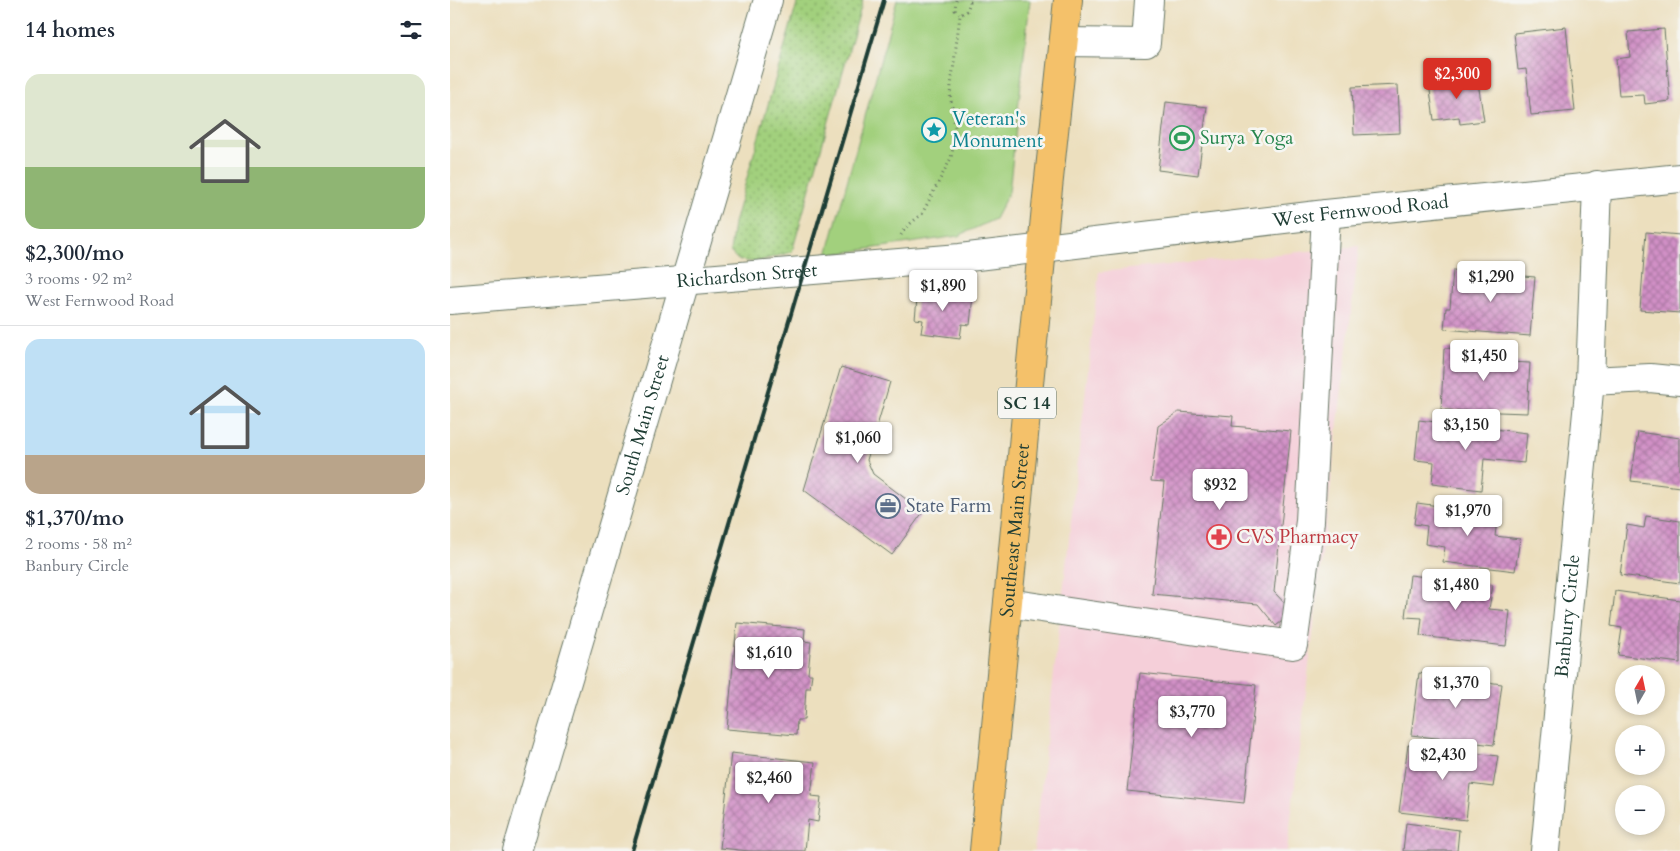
<!DOCTYPE html>
<html lang="en">
<head>
<meta charset="utf-8">
<style>
	body { margin:0; font-family:Cardo,serif; background:#f6f6f7; color:#1f2937; height:100vh; display:flex; flex-direction:column; font-size:19px; white-space:nowrap }
	* { box-sizing:border-box; margin:0 }
	p { font-size:16px; color:#747a83 }
	.icon { flex:none; width:28px; height:28px; fill:none; stroke:currentColor; stroke-width:2; stroke-linecap:round; stroke-linejoin:round }
	.map { position:relative; flex:1; overflow:hidden }
	.panel { display:flex; flex-direction:column; background:#fff; width:450px }
	.panel>* { flex:none }
	.needle { width:32px; rotate:9deg }
	.tools { position:absolute; left:1165px; top:665px; display:grid; gap:10px }
	.tools a { display:grid; place-items:center; width:50px; height:50px; border-radius:50%; background:#fff; box-shadow:0 2px 8px #0003; font-size:25px }
	.price { position:absolute; translate:-50% -42px; padding:0 11px; border-radius:5px; background:#fff; color:#222; font-size:16px; line-height:32px; filter:drop-shadow(0 1px 2px #0008) }
	.price::after { content:''; position:absolute; left:50%; top:30px; width:15px; height:11px; margin-left:-8px; background:inherit; clip-path:polygon(0 0,100% 0,50% 100%) }
	.price.selected { background:#d93025; color:#fff }
	ul { padding:0; list-style:none }
	li { display:grid; align-content:center; gap:10px; height:265px; padding:0 25px }
	li+li { border-top:1px solid #e0e1e3 }
	li span { display:grid; place-items:center; height:155px; border-radius:15px; color:#555 }
	li>.icon { margin-inline-start:auto }
	span .icon { width:90px; height:90px; fill:#fffc; stroke-width:1 }
	li b { font-size:21px }
	h2 { display:flex; justify-content:space-between; align-items:center; height:60px; padding:0 25px; font-size:21px }
	main { display:flex; flex:1; min-height:0 }
	.map>svg:first-child { display:block }
</style>
</head>
<body>
<main>
<section class="panel">
<h2>14 homes<svg class="icon" aria-label="filters" viewBox="0 0 24 24"><path d="M4 7h16M4 17h16"/><circle cx="9" cy="7" r="2"/><circle cx="15" cy="17" r="2"/></svg></h2>
<ul>
<li><span style="background:linear-gradient(#dfe7d0 60%,#8fb573 0)"><svg class="icon" aria-label="home" viewBox="0 0 24 24"><path d="M3 11l9-7 9 7M6 9v11h12V9"/></svg></span><div><b>$2,300/mo</b><p>3 rooms · 92 m²</p><p>West Fernwood Road</p></div></li>
<li><span style="background:linear-gradient(#bfe0f5 75%,#b9a48a 0)"><svg class="icon" aria-label="home" viewBox="0 0 24 24"><path d="M3 11l9-7 9 7M6 9v11h12V9"/></svg></span><div><b>$1,370/mo</b><p>2 rooms · 58 m²</p><p>Banbury Circle</p></div></li>
</ul>
</section>
<div class="map">
<svg width="1230" height="851" viewBox="0 0 1230 851">
	<defs>
		<pattern id="grass-dots" width="8" height="8" patternUnits="userSpaceOnUse" patternTransform="scale(1.25)"><rect width="8" height="8" fill="#a2d07d"/><path d="M2 2h.1M6 6h.1" fill="none" stroke="#83aa67" stroke-width="1.8" stroke-linecap="round"/></pattern>
		<pattern id="building-cross-hatch" width="8" height="8" patternUnits="userSpaceOnUse" patternTransform="scale(1.25)"><rect width="8" height="8" fill="#d190c6"/><path d="M0 0l8 8M0 8l8-8" fill="none" stroke="#a977a2"/></pattern>
	</defs>
	<rect width="100%" height="100%" fill="#f6f6f2"/>
	<filter id="ink" filterUnits="userSpaceOnUse"><feTurbulence type="fractalNoise" baseFrequency=".02" numOctaves="2"/><feDisplacementMap in="SourceGraphic" scale="10" xChannelSelector="R" yChannelSelector="G"/><feConvolveMatrix kernelMatrix="1 2 1 2 8 2 1 2 1" color-interpolation-filters="sRGB"/></filter>
	<filter id="wash" filterUnits="userSpaceOnUse"><feTurbulence type="fractalNoise" baseFrequency=".0096" numOctaves="4" result="noise"/><feDisplacementMap in="SourceGraphic" scale="20" xChannelSelector="R" yChannelSelector="G"/><feGaussianBlur stdDeviation="1.12" result="paint"/><feColorMatrix in="noise" values="0 0 0 0 0 0 0 0 0 0 0 0 0 0 0 0 0 1.4 0 .05"/><feComposite in="paint" operator="in"/></filter>
	<g filter="url(#wash)">
		<rect width="100%" height="100%" fill="#ecdfbe"/>
		<path fill="#f5cfd9" d="M 909,246 L 837,851 L 584,851 L 649,272 Z"/>
		<path fill="url(#grass-dots)" stroke="#608658" d="M 348,0 L 413,0 L 342,252 L 305,262 L 288,260 L 280,252 L 284,223 Z"/>
		<path fill="#a2d07d" stroke="#608658" d="M 447,0 L 580,0 L 559,192 L 545,219 L 508,236 L 377,255 Z"/>
		<g id="blocks">
			<path fill="url(#building-cross-hatch)" d="M 1116,27 L 1125,111 L 1081,115 L 1076,69 L 1068,70 L 1064,33 Z
				M 1214,29 L 1220,101 L 1195,104 L 1194,95 L 1169,96 L 1166,59 L 1180,57 L 1178,32 Z
				M 1027,76 L 1034,121 L 1010,124 L 1009,117 L 984,120 L 979,83 Z
				M 948,85 L 950,133 L 904,135 L 902,87 Z
				M 716,102 L 757,107 L 748,175 L 708,170 Z
				M 1196,232 L 1230,235 L 1230,313 L 1190,310 Z
				M 1003,270 L 1085,277 L 1080,336 L 994,329 L 996,308 L 1000,308 Z
				M 468,289 L 523,295 L 520,325 L 512,324 L 510,338 L 471,333 L 473,320 L 465,319 Z
				M 994,348 L 1058,351 L 1058,362 L 1080,363 L 1077,413 L 991,410 Z
				M 391,367 L 440,382 L 417,460 L 423,474 L 473,512 L 442,555 L 354,490 Z
				M 729,412 L 783,416 L 782,426 L 841,431 L 824,592 L 843,612 L 826,626 L 808,604 L 702,594 L 714,482 L 701,481 L 708,426 Z
				M 969,420 L 1077,433 L 1074,463 L 1034,459 L 1031,490 L 982,484 L 984,462 L 965,460 Z
				M 1188,432 L 1230,438 L 1230,487 L 1181,481 Z
				M 967,503 L 1048,514 L 1045,536 L 1070,539 L 1065,571 L 993,562 L 995,547 L 975,544 L 977,526 L 964,524 Z
				M 1196,516 L 1230,521 L 1230,583 L 1170,575 L 1177,525 L 1194,528 Z
				M 960,575 L 1043,585 L 1039,609 L 1060,611 L 1056,646 L 970,636 L 972,618 L 955,617 Z
				M 1165,591 L 1230,600 L 1230,663 L 1168,655 L 1172,628 L 1161,626 Z
				M 287,623 L 355,629 L 354,641 L 361,642 L 358,674 L 362,674 L 360,688 L 356,688 L 354,720 L 347,720 L 346,735 L 277,729 Z
				M 690,673 L 806,685 L 794,803 L 677,791 Z
				M 969,673 L 1052,684 L 1044,745 L 961,735 Z
				M 958,745 L 1048,756 L 1043,787 L 1020,784 L 1016,820 L 949,812 Z
				M 281,753 L 365,762 L 361,796 L 371,797 L 368,822 L 358,820 L 355,851 L 299,851 L 270,848 Z
				M 956,823 L 1009,830 L 1007,851 L 953,851 Z"/>
		</g>
	</g>
	<g filter="url(#ink)">
		<use href="#blocks" fill-opacity="0" stroke="#677664" stroke-width="1"/>
		<g fill="none" stroke-linecap="round" stroke-linejoin="round">
			<defs>
				<g id="minor">
					<path d="M 614,42 L 696,43 L 699,0"/>
					<path id="s1" d="M 0,300 L 510,258 L 876,214 L 1230,178"/>
					<path d="M 1140,381 L 1147,185"/>
					<path d="M 558,603 L 843,645 L 860,521 L 876,214"/>
					<path id="s2" d="M 67,851 L 318,0"/>
					<path id="s3" d="M 1095,851 L 1140,381 L 1200,378 L 1230,381"/>
				</g>
				<g id="major">
					<path id="s4" d="M 534,851 L 596,207 L 618,0"/>
				</g>
			</defs>
			<use href="#minor" stroke="#677664" stroke-width="30"/>
			<use href="#major" stroke="#677664" stroke-width="30"/>
			<path stroke="#677664" stroke-width="3" stroke-dasharray="1 4" stroke-linecap="butt" d="M 506,0 L 505,10 L 510,15
				M 451,235 L 455,228 L 472,214 L 501,158 L 506,133 L 500,94 L 510,15 L 517,11 L 520,2 L 518,0"/>
			<use href="#minor" stroke="#fff" stroke-width="28"/>
			<use href="#major" stroke="#f4c16a" stroke-width="28"/>
			<path stroke="#1f3d34" stroke-width="4" d="M 182,851 L 434,0"/>
		</g>
	</g>
	<defs>
		<symbol id="sight-ring" viewBox="-11 -11 22 22"><circle r="9.5" fill="#f6f6f2" stroke="#0f9aa8" stroke-width="1.5"/><path d="M0-6L1.8-2.2L6-1.7L2.9 1.2L3.7 5.4L0 3.3L-3.7 5.4L-2.9 1.2L-6-1.7L-1.8-2.2Z" fill="#0f9aa8"/></symbol>
		<symbol id="stadium-ring" viewBox="-11 -11 22 22"><circle r="9.5" fill="#f6f6f2" stroke="#2e9e5b" stroke-width="1.5"/><path d="M0-5a6.5 5 0 1 0 0 10a6.5 5 0 1 0 0-10ZM-3.5-1.8h7v3.6h-7Z" fill="#2e9e5b"/></symbol>
		<symbol id="office-ring" viewBox="-11 -11 22 22"><circle r="9.5" fill="#f6f6f2" stroke="#5c6f8a" stroke-width="1.5"/><path d="M-6-3h4V-5.5h4V-3h4V5H-6ZM-1-4.5V-3h2v-1.5ZM-6 0V1H6V0Z" fill="#5c6f8a"/></symbol>
		<symbol id="pharmacy-ring" viewBox="-11 -11 22 22"><circle r="9.5" fill="#f6f6f2" stroke="#e0444e" stroke-width="1.5"/><path d="M-2-6h4v4h4v4h-4v4h-4v-4h-4v-4h4Z" fill="#e0444e"/></symbol>
	</defs>
	<g fill-rule="evenodd">
		<use href="#sight-ring" x="470" y="116" width="28" height="28"/>
		<use href="#stadium-ring" x="718" y="124" width="28" height="28"/>
		<use href="#office-ring" x="424" y="492" width="28" height="28"/>
		<use href="#pharmacy-ring" x="755" y="523" width="28" height="28"/>
	</g>
	<g text-anchor="middle" dominant-baseline="central" stroke-width="5" stroke-linejoin="round" paint-order="stroke">
		<rect fill="#f6f6f2" stroke="#60746d" stroke-width="1" x="548" y="387.5" width="58" height="31" rx="4"/>
		<g font-size="18" font-weight="bold" fill="#1f3d34">
			<text x="577" y="403">SC 14</text>
		</g>
		<g font-size="19" fill="#0d838f" stroke="#f6f6f2" text-anchor="start">
			<text x="502" y="119">Veteran's<tspan x="502" dy="22">Monument</tspan></text>
		</g>
		<g font-size="19" fill="#27864d" stroke="#f6f6f2" text-anchor="start">
			<text x="750" y="138">Surya Yoga</text>
		</g>
		<g font-size="19" fill="#1f3d34" stroke="#f6f6f2">
			<text stroke="none"><textPath href="#s1" startOffset="915">West Fernwood Road</textPath></text>
			<text stroke="none"><textPath href="#s1" startOffset="298">Richardson Street</textPath></text>
			<text stroke="none"><textPath href="#s2" startOffset="444">South Main Street</textPath></text>
			<text stroke="none"><textPath href="#s4" startOffset="322">Southeast Main Street</textPath></text>
			<text stroke="none"><textPath href="#s3" startOffset="236">Banbury Circle</textPath></text>
		</g>
		<g font-size="19" fill="#4e5e75" stroke="#f6f6f2" text-anchor="start">
			<text x="456" y="506">State Farm</text>
		</g>
		<g font-size="19" fill="#be3a42" stroke="#f6f6f2" text-anchor="start">
			<text x="786" y="537">CVS Pharmacy</text>
		</g>
	</g>
</svg>
<div class="tools">
<a><svg class="needle" viewBox="-14 -14 28 28"><path d="M0-13l5 13h-10z" fill="#e53935"/><path d="M0 13l5-13h-10z" fill="#747a83"/></svg></a>
<a>+</a>
<a>−</a>
</div>
<b class="price selected" style="left:1007px;top:100px">$2,300</b>
<b class="price" style="left:1041px;top:303px">$1,290</b>
<b class="price" style="left:493px;top:312px">$1,890</b>
<b class="price" style="left:1034px;top:382px">$1,450</b>
<b class="price" style="left:1016px;top:451px">$3,150</b>
<b class="price" style="left:408px;top:464px">$1,060</b>
<b class="price" style="left:770px;top:511px">$932</b>
<b class="price" style="left:1018px;top:537px">$1,970</b>
<b class="price" style="left:1006px;top:611px">$1,480</b>
<b class="price" style="left:319px;top:679px">$1,610</b>
<b class="price" style="left:1006px;top:709px">$1,370</b>
<b class="price" style="left:742px;top:738px">$3,770</b>
<b class="price" style="left:993px;top:781px">$2,430</b>
<b class="price" style="left:319px;top:804px">$2,460</b>
</div>
</main>
</body>
</html>
